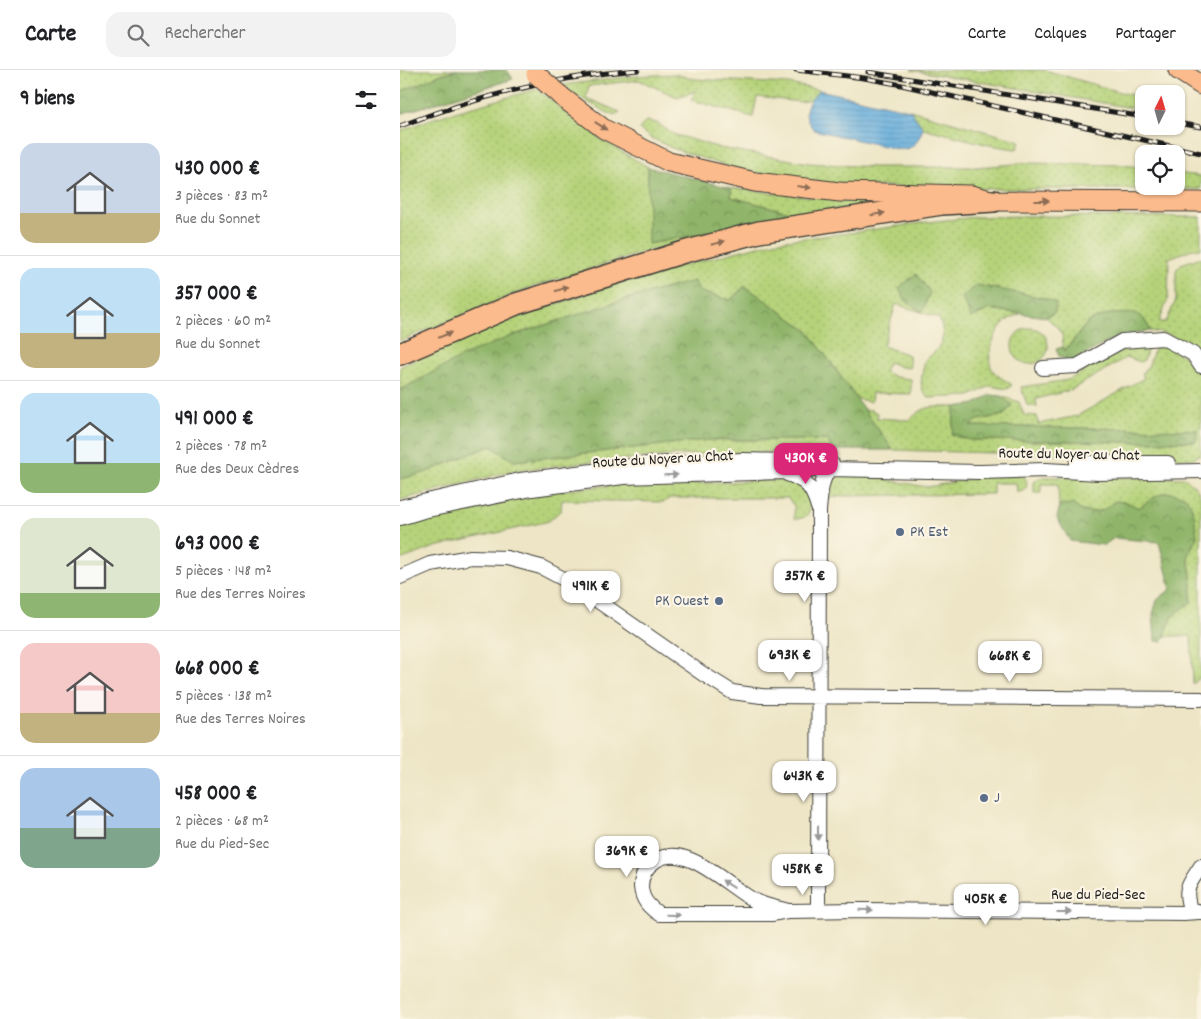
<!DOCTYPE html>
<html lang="fr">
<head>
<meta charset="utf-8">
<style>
	body { margin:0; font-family:Dekko,sans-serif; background:#f2f2f2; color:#202124; height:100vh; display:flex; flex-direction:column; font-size:19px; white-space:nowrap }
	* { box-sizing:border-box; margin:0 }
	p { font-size:16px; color:#757577 }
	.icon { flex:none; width:28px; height:28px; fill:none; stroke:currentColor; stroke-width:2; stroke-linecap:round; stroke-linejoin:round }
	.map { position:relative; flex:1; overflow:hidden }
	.sheet { display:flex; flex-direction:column; background:#fff; width:400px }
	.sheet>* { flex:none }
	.needle { width:32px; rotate:5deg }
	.fabs { position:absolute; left:735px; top:15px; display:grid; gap:10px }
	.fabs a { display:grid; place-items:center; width:50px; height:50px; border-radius:10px; background:#fff; box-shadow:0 1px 4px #0004; font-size:25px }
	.price { position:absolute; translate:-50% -42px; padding:0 11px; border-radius:10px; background:#fff; color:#222; font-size:16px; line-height:32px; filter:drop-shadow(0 1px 2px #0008) }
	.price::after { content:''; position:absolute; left:50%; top:30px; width:15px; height:11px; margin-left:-8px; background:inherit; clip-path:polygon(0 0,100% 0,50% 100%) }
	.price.active { background:#db2777; color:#fff }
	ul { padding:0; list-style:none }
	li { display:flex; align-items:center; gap:15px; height:125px; padding:0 20px }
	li+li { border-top:1px solid #e0e0e0 }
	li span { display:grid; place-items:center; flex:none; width:140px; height:100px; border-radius:15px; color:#555 }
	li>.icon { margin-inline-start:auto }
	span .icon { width:60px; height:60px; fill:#fffc; stroke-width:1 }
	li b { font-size:21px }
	h2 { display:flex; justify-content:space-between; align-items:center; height:60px; padding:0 20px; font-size:21px }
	header { display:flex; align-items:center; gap:30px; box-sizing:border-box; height:70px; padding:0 25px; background:#fff; border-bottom:1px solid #e0e0e0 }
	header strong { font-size:24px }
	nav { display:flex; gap:28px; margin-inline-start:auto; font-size:18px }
	.search { width:350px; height:45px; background:#f2f2f2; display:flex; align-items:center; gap:12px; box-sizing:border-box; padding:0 18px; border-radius:15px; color:#757577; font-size:19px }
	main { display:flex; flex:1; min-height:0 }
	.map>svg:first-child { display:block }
</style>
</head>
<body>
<header>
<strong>Carte</strong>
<div class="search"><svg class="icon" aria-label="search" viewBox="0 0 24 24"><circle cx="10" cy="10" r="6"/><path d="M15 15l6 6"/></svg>Rechercher</div>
<nav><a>Carte</a><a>Calques</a><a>Partager</a></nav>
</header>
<main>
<section class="sheet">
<h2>9 biens<svg class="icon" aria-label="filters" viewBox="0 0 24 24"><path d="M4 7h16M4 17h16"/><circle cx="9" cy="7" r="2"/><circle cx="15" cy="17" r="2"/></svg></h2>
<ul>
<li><span style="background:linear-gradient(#c9d6e8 70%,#c2b280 0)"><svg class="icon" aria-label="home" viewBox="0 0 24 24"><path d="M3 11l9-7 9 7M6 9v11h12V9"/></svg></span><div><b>430 000 €</b><p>3 pièces · 83 m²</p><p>Rue du Sonnet</p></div></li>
<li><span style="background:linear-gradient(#bfe0f5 65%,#c2b280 0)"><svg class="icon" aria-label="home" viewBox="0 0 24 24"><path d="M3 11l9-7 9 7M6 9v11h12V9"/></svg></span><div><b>357 000 €</b><p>2 pièces · 60 m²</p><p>Rue du Sonnet</p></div></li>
<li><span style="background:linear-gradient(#bfe0f5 70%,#8fb573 0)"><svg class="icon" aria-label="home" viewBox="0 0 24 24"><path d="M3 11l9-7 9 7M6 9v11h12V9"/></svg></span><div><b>491 000 €</b><p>2 pièces · 78 m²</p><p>Rue des Deux Cèdres</p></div></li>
<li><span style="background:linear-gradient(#dfe7d0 75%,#8fb573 0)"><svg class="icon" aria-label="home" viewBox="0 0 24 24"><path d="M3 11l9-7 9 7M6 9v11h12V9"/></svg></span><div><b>693 000 €</b><p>5 pièces · 148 m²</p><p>Rue des Terres Noires</p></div></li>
<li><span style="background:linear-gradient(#f6c9c9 70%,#c2b280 0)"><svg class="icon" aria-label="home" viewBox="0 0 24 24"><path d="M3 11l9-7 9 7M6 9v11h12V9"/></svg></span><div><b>668 000 €</b><p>5 pièces · 138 m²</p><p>Rue des Terres Noires</p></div></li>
<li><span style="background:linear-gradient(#a9c7e8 60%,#7fa58c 0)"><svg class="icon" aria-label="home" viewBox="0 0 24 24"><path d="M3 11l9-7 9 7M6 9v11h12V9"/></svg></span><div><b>458 000 €</b><p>2 pièces · 68 m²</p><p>Rue du Pied-Sec</p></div></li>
</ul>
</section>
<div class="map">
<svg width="801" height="949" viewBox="0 0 801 949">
	<defs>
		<pattern id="grass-dots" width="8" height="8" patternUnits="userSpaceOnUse" patternTransform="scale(1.25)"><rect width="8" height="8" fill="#b6d37a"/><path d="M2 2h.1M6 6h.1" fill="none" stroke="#9cb569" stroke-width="1.8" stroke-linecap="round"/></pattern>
		<pattern id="forest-crowns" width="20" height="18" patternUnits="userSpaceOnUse" patternTransform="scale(1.25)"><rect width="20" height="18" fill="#90b56a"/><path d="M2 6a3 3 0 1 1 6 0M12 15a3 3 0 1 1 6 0" fill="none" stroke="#759256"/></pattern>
		<pattern id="water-rules" width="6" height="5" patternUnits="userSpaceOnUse" patternTransform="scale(1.25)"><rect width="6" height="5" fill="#65addc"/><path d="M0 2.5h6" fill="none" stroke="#528cb2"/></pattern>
	</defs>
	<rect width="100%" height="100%" fill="#fcf5e5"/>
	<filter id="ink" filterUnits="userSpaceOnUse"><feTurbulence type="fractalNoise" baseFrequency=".02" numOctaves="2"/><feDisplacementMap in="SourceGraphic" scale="10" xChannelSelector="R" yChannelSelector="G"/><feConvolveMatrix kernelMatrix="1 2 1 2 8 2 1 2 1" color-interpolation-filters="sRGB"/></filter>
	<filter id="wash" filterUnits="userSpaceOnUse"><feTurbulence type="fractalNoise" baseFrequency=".0096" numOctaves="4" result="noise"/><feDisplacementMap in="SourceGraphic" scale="20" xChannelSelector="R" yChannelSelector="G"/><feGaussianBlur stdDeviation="1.12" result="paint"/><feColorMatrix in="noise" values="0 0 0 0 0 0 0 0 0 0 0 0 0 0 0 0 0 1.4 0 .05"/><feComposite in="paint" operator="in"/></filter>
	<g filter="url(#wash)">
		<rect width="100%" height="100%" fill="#ede5c5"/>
		<path fill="url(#grass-dots)" stroke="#69784b" d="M 0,0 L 57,0 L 39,5 L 0,22 Z
			M 511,0 L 645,0 L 723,23 L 744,27 L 744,40 Z
			M 274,4 L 294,9 L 389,14 L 419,20 L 411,30 L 400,32 L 357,27 L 353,47 L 291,30 L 296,21 L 277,27 L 239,10 L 189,16 L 186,28 L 220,42 L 214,45 L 208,43 L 173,24 L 163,15 L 236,6 Z
			M 137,19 L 202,70 L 248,97 L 249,174 L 400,145 L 331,127 L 331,118 L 439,130 L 482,132 L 401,145 L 286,170 L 250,180 L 126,219 L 0,271 L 0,61 L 34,48 Z
			M 510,40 L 620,71 L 618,78 L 615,79 L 589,75 L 523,58 Z
			M 246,51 L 257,53 L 273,64 L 320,78 L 409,93 L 472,97 L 577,97 L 627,93 L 725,95 L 744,98 L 744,116 L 776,116 L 776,103 L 801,106 L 801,119 L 602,119 L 439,115 L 354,102 L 323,95 L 272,78 L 251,68 L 239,59 Z
			M 629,146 L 801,147 L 801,179 L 793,179 L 769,188 L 768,229 L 759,252 L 766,252 L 776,230 L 776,200 L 781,194 L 801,187 L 801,286 L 770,265 L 751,261 L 744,249 L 689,251 L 664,281 L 662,265 L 657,257 L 646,247 L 655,242 L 644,228 L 577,215 L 590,239 L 620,244 C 616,246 610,248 606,251 C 595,260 585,286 592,299 C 596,306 605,310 611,314 L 611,316 L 607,319 L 590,316 L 570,326 L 529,328 C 516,319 523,303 525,290 C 542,277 547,269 539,248 L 496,234 L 483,276 L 509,285 L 510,298 L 501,297 L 489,292 L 484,301 L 495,307 L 511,309 L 511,324 L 472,323 L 471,332 L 457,329 L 408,261 L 345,216 L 330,230 L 300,222 L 294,211 L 226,229 L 114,265 L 0,321 L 0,297 L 42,276 L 117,247 L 234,208 L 378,171 L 449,163 L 527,152 L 576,147 Z
			M612 276a18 18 0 1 1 36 0a18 18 0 1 1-36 0Z
			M 762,273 L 793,292 L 801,303 L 801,384 L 792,389 L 493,380 L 464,340 L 471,340 L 477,343 L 477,348 L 510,350 C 524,334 535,337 555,337 L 552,365 L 570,370 L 737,372 L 796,371 L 796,360 L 569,356 L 578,350 L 604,345 L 611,335 L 601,326 L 619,332 L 624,345 L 637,346 L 638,354 L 677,346 L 744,308 L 742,303 L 748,297 L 755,277 Z
			M 732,274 L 746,275 L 748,278 L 744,290 L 740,292 L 727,287 L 671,320 L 636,329 L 637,337 L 627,335 L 621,317 L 668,310 Z
			M 306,370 L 428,370 L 432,380 L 279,385 L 178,393 L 111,401 L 0,430 L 0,409 L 24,403 L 90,376 L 115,391 Z
			M 430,403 L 454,404 L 527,417 L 588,406 L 621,405 L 626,409 L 627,415 L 625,420 L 617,423 L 616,413 L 593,413 L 593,424 L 440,426 L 424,429 Z
			M 642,407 L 785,408 L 796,417 L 801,427 L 801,604 L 800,608 L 793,614 L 791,566 L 764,566 L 773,545 L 791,532 L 792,515 L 788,484 L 794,474 L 756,426 L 739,439 L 726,432 C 696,444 691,445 660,435 L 659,442 L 658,414 L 641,414 L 641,423 L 634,423 L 634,412 Z
			M 393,409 L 405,420 L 411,436 C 408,446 405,449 394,449 L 394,436 L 388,428 L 270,428 L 264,432 L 162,430 L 161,440 L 149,451 L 35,477 L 0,490 L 0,457 L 30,446 L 163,420 L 224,414 L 290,414 Z"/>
		<path fill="url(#forest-crowns)" stroke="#566843" d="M 57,0 L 107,0 L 113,9 L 0,44 L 0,22 L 39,5 Z
			M 248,97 L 331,118 L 331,127 L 401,145 L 248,174 Z
			M 516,204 L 530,222 L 522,242 L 506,231 L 499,218 Z
			M 294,211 L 301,222 L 330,230 L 345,216 L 408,261 L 493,380 L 432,380 L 428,370 L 306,370 L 114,391 L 90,376 L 24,403 L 0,409 L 0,320 L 67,284 L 114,265 L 226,229 Z
			M 577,215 L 644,228 L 656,233 L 655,242 L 646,247 L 590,239 L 571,248 L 562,227 Z
			M 736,243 L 744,249 L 751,261 C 721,261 698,278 671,292 L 659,286 L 656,279 L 663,277 L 665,281 L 689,251 L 709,244 Z
			M 590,325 L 601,326 L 612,335 L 604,345 L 578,350 L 570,356 L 797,360 L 796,371 L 737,372 L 570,370 L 552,365 L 555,337 L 575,334 Z
			M 767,422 L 784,426 L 790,433 L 794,444 L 797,466 L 788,485 L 792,515 L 791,532 L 773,546 L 762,572 L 755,571 L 753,544 L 757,530 L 771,519 L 759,472 L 714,468 L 704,475 L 670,471 L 657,448 L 660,435 L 672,434 L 683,442 L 702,441 L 715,431 L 726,432 L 739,438 L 756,426 Z"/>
		<path fill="url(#water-rules)" stroke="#40647c" d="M 419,20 L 510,40 L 523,58 C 518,72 513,81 497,79 L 414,60 C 400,42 406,35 419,20 Z"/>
	</g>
	<g filter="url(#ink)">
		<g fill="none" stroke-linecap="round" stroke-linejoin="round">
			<defs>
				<path id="minor" d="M 643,298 L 677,296 L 722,271 L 763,268 L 793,284 L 801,296
					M 677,393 L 768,393
					M 387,404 C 407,411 412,417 418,437
					M 0,437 L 120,410 L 249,394 L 343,390 L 420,392
					M 0,448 L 23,441 L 132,419 L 223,407 L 382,402 L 428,399 L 580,402 L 646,400 L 699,403 L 801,401
					M 0,507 L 30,494 L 71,487 L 107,488 L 141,497 L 175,515 L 303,604 L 332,622 L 361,626 L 801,629
					M 388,841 C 378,838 365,836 355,831 C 328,817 285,770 255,791 C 246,797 241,806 241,817 C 242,830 249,837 259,844 L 373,844 L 388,841 L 460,840 L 784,843 L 798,842
					M 418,841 L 419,440 C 421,424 420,407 433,395
					M 801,842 L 790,839 C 783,817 790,814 801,796"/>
				<path id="major" d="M 778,0 L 801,15
					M 162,27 L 204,59 L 269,92 L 355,112 L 440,122 L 571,125 L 594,131 L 801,132"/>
				<path id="highway" d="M 0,284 L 116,234 L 284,182 L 359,162 L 542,134 L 594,131"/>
			</defs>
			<use href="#minor" stroke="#3b3a35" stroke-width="16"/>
			<use href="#major" stroke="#3b3a35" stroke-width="21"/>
			<use href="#highway" stroke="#3b3a35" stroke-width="24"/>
			<use href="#minor" stroke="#fff" stroke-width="14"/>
			<use href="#major" stroke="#fbbb8c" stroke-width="19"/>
			<use href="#highway" stroke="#fbbb8c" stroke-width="21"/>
			<defs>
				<path id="rail" d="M 396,0 L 464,8 L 497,14 L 801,83
					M 468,2 L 744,47
					M 776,53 L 801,57
					M 0,56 C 76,27 157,6 238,0"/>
			</defs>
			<use href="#rail" stroke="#1c1c1c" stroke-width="5"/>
			<use href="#rail" stroke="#fcf5e5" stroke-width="3" stroke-dasharray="9" stroke-linecap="butt"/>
			<defs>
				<path id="major-bridge" d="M 136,4 L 162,27"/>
			</defs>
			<use href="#major-bridge" stroke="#3b3a35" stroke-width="21" stroke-linecap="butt"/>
			<use href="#major-bridge" stroke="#fbbb8c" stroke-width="19"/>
		</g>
		<defs><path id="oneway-solid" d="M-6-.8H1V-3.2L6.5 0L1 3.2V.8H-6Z" transform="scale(1.25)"/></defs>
		<g fill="#8c6c54">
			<use href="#oneway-solid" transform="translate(201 56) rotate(34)"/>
			<use href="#oneway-solid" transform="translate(404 117) rotate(7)"/>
			<use href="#oneway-solid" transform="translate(642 131)"/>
			<use href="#oneway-solid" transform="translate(478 144) rotate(-9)"/>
			<use href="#oneway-solid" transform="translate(318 173) rotate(-14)"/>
			<use href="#oneway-solid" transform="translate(162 219) rotate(-18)"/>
			<use href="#oneway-solid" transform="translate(45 265) rotate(-23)"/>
		</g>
		<g fill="#999">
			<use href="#oneway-solid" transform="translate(271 405) rotate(-2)"/>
			<use href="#oneway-solid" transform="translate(418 763) rotate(90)"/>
			<use href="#oneway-solid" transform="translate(328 814) rotate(-147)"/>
			<use href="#oneway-solid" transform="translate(466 840) rotate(1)"/>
			<use href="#oneway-solid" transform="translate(664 842)"/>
			<use href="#oneway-solid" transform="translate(273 845) rotate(1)"/>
		</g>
	</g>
	<g fill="#5c6f8a" stroke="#fcf5e5" stroke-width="2">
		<circle cx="500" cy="462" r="5"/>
		<circle cx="319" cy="531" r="5"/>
		<circle cx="584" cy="728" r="5"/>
	</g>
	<g text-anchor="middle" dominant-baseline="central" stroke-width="4.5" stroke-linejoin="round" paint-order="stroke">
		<g font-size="16" fill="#1c1c1c" stroke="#fcf5e5">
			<text transform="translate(669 385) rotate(1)">Route du Noyer au Chat</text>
			<text transform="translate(263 390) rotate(-3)">Route du Noyer au Chat</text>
			<text x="698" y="825">Rue du Pied-Sec</text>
		</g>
		<g font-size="16" fill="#4e5e75" stroke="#fcf5e5" text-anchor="start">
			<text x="510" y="462">PK Est</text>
			<text x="309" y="531" text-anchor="end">PK Ouest</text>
			<text x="594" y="728">J</text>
		</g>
	</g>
</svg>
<div class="fabs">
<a><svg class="needle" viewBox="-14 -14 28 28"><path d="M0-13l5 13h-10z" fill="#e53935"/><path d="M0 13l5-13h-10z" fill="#757577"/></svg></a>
<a><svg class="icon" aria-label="locate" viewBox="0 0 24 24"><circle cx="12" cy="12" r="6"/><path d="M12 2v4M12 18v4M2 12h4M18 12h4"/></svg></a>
</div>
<b class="price active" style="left:406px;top:415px">430K €</b>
<b class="price" style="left:405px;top:533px">357K €</b>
<b class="price" style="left:191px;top:543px">491K €</b>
<b class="price" style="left:390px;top:612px">693K €</b>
<b class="price" style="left:610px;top:613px">668K €</b>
<b class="price" style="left:404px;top:733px">643K €</b>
<b class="price" style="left:227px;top:808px">369K €</b>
<b class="price" style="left:403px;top:826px">458K €</b>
<b class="price" style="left:586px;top:856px">405K €</b>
</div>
</main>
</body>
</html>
